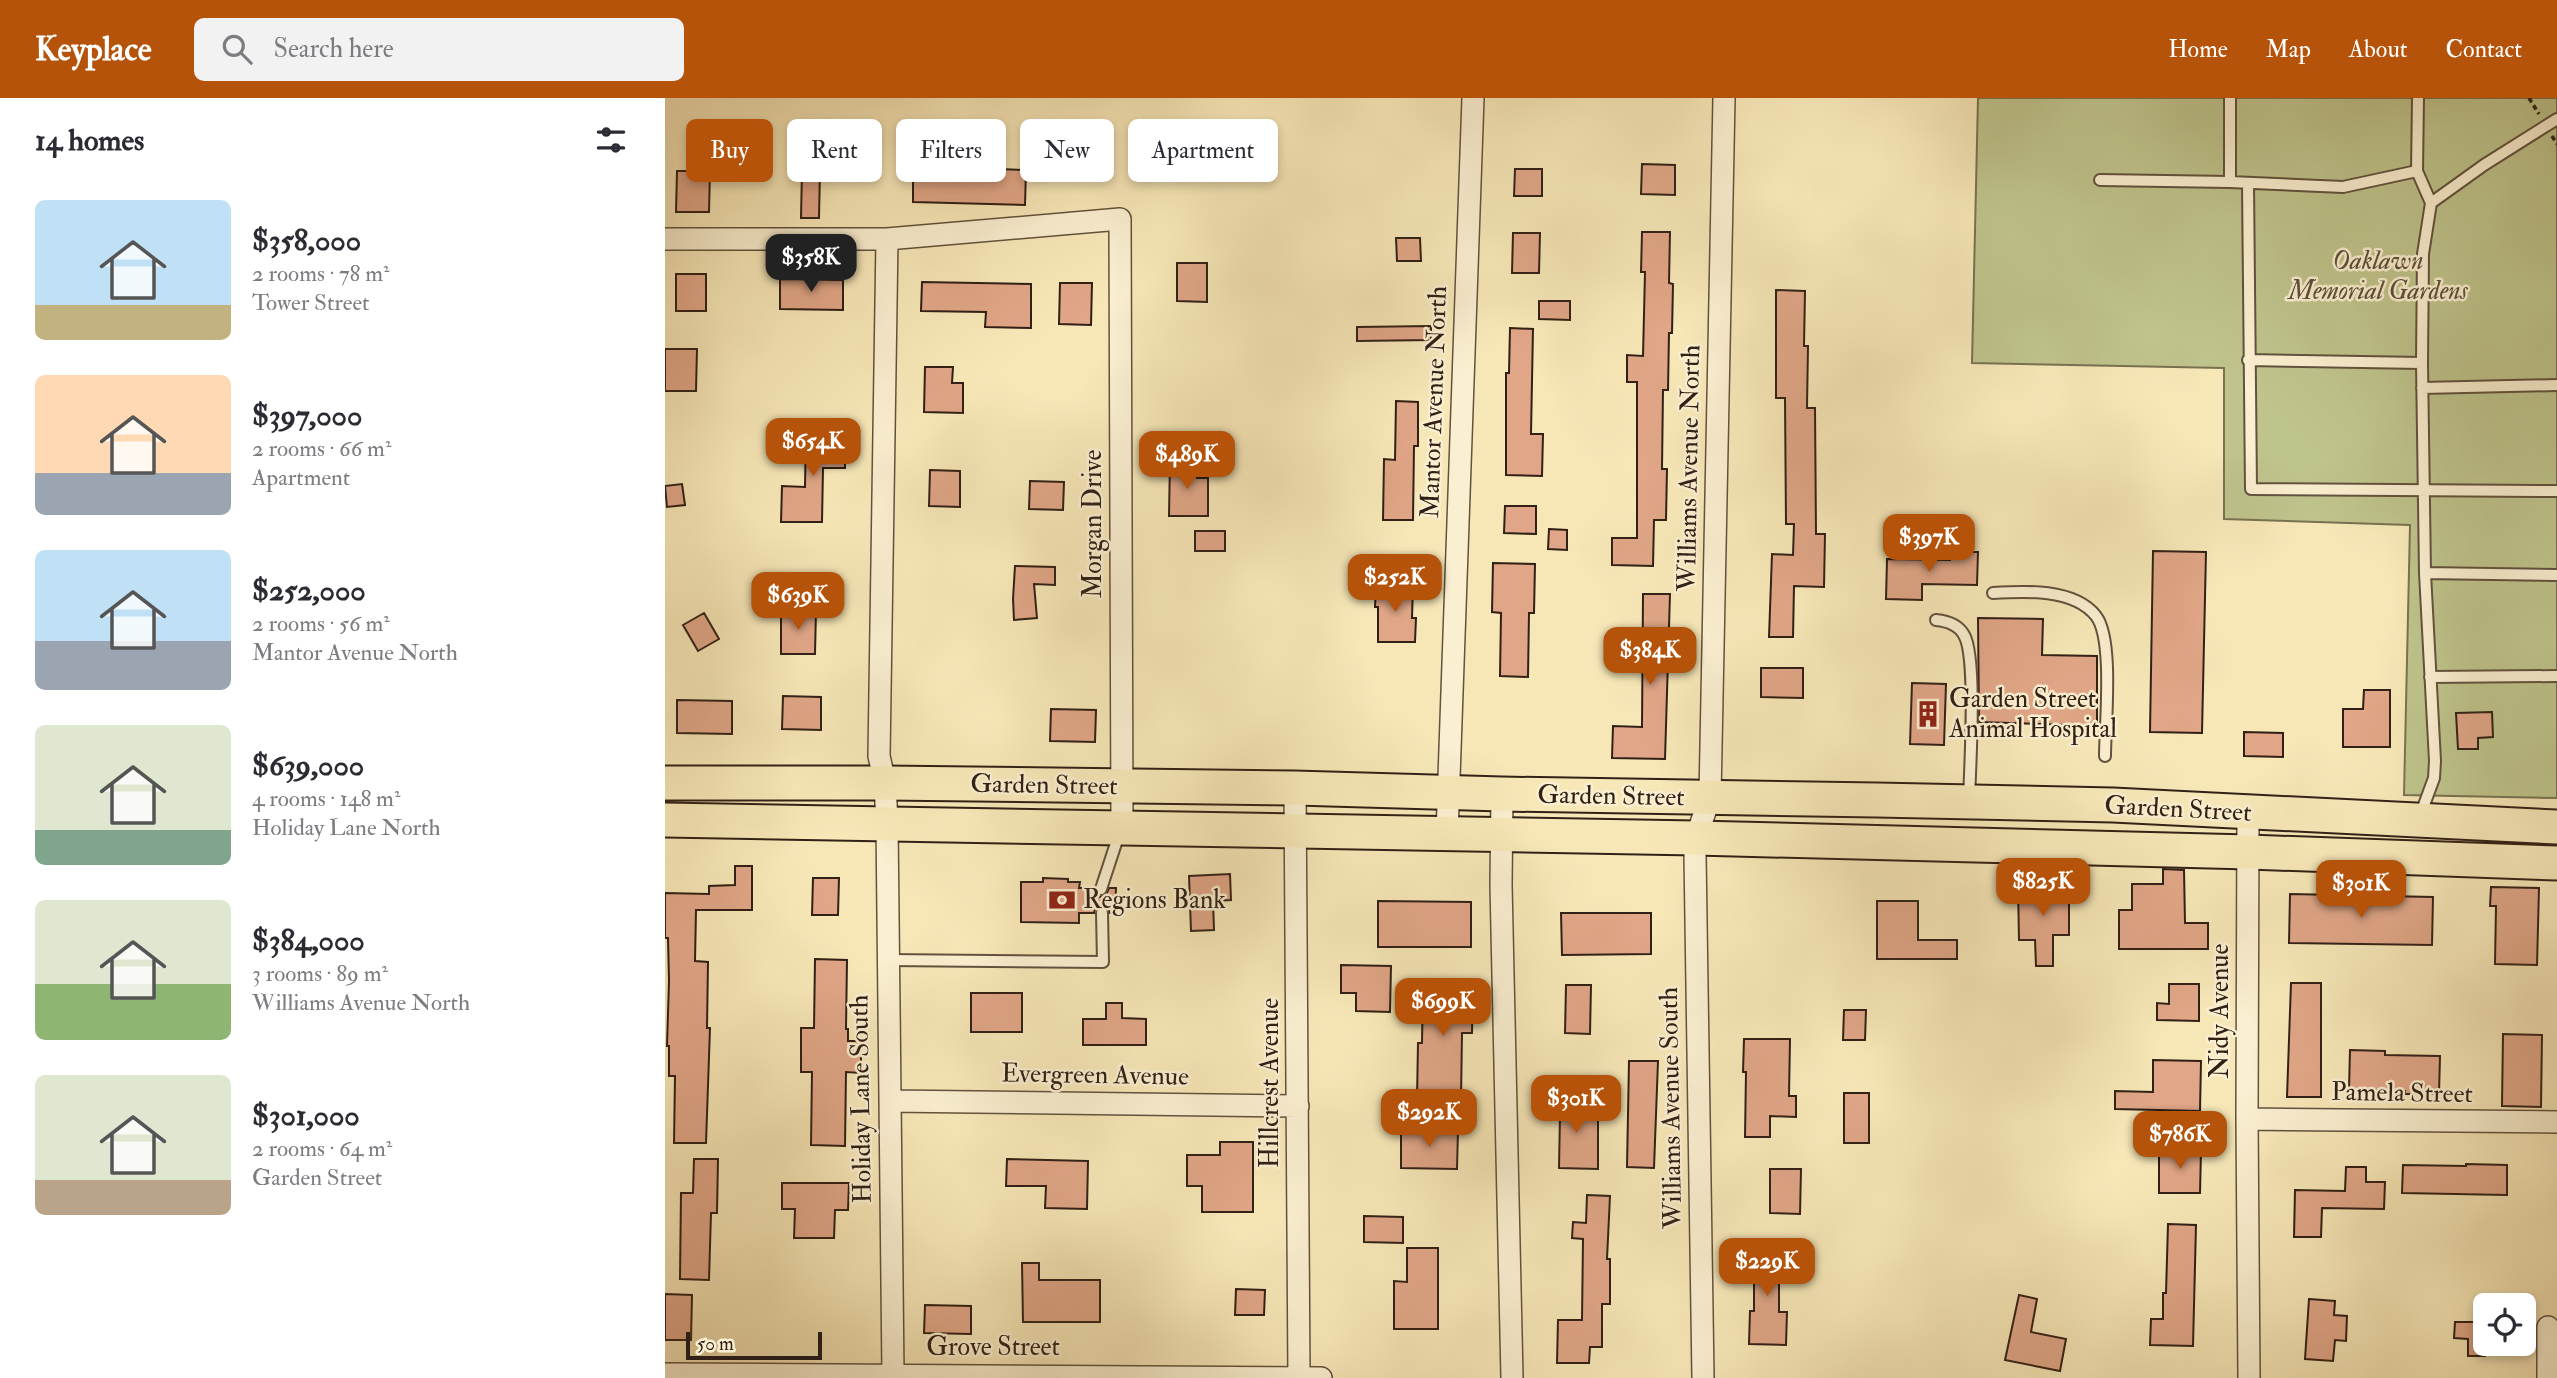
<!DOCTYPE html>
<html lang="en">
<head>
<meta charset="utf-8">
<style>
	body { margin:0; font-family:"IM FELL Double Pica",serif; background:#f2f2f3; color:#2b2b33; height:100vh; display:flex; flex-direction:column; font-size:26px; white-space:nowrap }
	* { box-sizing:border-box; margin:0 }
	p { font-size:23px; color:#7c7c81 }
	.icon { flex:none; width:38px; height:38px; fill:none; stroke:currentColor; stroke-width:2; stroke-linecap:round; stroke-linejoin:round }
	.map { position:relative; flex:1; overflow:hidden }
	.details { display:flex; flex-direction:column; background:#fff; width:665px }
	.details>* { flex:none }
	.guide { position:absolute; left:21px; top:21px; width:665px; height:63px; display:flex; gap:14px }
	.controls { position:absolute; left:1808px; top:1195px; display:grid; gap:14px }
	.controls a { display:grid; place-items:center; width:63px; height:63px; border-radius:10px; background:#fff; box-shadow:0 4px 10px #0003; font-size:35px }
	.scale { position:absolute; left:21px; bottom:18px; width:136px; box-sizing:border-box; padding-left:7px; border:4px solid #312016; border-top:0; font-size:19px; line-height:24px; white-space:nowrap; color:#312016; -webkit-text-stroke:5px #faefd0; paint-order:stroke }
	.price { position:absolute; translate:-50% -60px; padding:0 16px; border-radius:14px; background:#b45309; color:#fff; font-size:23px; line-height:46px; filter:drop-shadow(0 2px 4px #0008) }
	.price::after { content:''; position:absolute; left:50%; top:42px; width:21px; height:16px; margin-left:-10px; background:inherit; clip-path:polygon(0 0,100% 0,50% 100%) }
	.price.active { background:#222; color:#fff }
	ul { padding:0; list-style:none }
	li { display:flex; align-items:center; gap:21px; height:175px; padding:0 35px }
	li span { display:grid; place-items:center; flex:none; width:196px; height:140px; border-radius:10px; color:#555 }
	li>.icon { margin-inline-start:auto }
	span .icon { width:84px; height:84px; fill:#fffc; stroke-width:1 }
	li b { font-size:30px }
	h2 { display:flex; justify-content:space-between; align-items:center; height:84px; padding:0 35px; font-size:30px }
	.tag { padding:0 24px; border-radius:10px; background:#fff; box-shadow:0 4px 10px #0003; font-size:24px; line-height:63px }
	.tag.active { background:#b45309; color:#fff }
	header { display:flex; align-items:center; gap:42px; box-sizing:border-box; height:98px; padding:0 35px; background:#b45309; color:#fff }
	header strong { font-size:33px }
	nav { display:flex; gap:38px; margin-inline-start:auto; font-size:24px }
	.search { width:490px; height:63px; background:#f2f2f3; display:flex; align-items:center; gap:18px; box-sizing:border-box; padding:0 24px; border-radius:10px; color:#7c7c81; font-size:26px }
	main { display:flex; flex:1; min-height:0 }
	.map>svg:first-child { display:block }
</style>
</head>
<body>
<header>
<strong>Keyplace</strong>
<div class="search"><svg class="icon" aria-label="search" viewBox="0 0 24 24"><circle cx="10" cy="10" r="6"/><path d="M15 15l6 6"/></svg>Search here</div>
<nav><a>Home</a><a>Map</a><a>About</a><a>Contact</a></nav>
</header>
<main>
<section class="details">
<h2>14 homes<svg class="icon" aria-label="filters" viewBox="0 0 24 24"><path d="M4 7h16M4 17h16"/><circle cx="9" cy="7" r="2"/><circle cx="15" cy="17" r="2"/></svg></h2>
<ul>
<li><span style="background:linear-gradient(#bfe0f5 75%,#c2b280 0)"><svg class="icon" aria-label="home" viewBox="0 0 24 24"><path d="M3 11l9-7 9 7M6 9v11h12V9"/></svg></span><div><b>$358,000</b><p>2 rooms · 78 m²</p><p>Tower Street</p></div></li>
<li><span style="background:linear-gradient(#ffd9b3 70%,#9aa5b1 0)"><svg class="icon" aria-label="home" viewBox="0 0 24 24"><path d="M3 11l9-7 9 7M6 9v11h12V9"/></svg></span><div><b>$397,000</b><p>2 rooms · 66 m²</p><p>Apartment</p></div></li>
<li><span style="background:linear-gradient(#bfe0f5 65%,#9aa5b1 0)"><svg class="icon" aria-label="home" viewBox="0 0 24 24"><path d="M3 11l9-7 9 7M6 9v11h12V9"/></svg></span><div><b>$252,000</b><p>2 rooms · 56 m²</p><p>Mantor Avenue North</p></div></li>
<li><span style="background:linear-gradient(#dfe7d0 75%,#7fa58c 0)"><svg class="icon" aria-label="home" viewBox="0 0 24 24"><path d="M3 11l9-7 9 7M6 9v11h12V9"/></svg></span><div><b>$639,000</b><p>4 rooms · 148 m²</p><p>Holiday Lane North</p></div></li>
<li><span style="background:linear-gradient(#dfe7d0 60%,#8fb573 0)"><svg class="icon" aria-label="home" viewBox="0 0 24 24"><path d="M3 11l9-7 9 7M6 9v11h12V9"/></svg></span><div><b>$384,000</b><p>3 rooms · 89 m²</p><p>Williams Avenue North</p></div></li>
<li><span style="background:linear-gradient(#dfe7d0 75%,#b9a48a 0)"><svg class="icon" aria-label="home" viewBox="0 0 24 24"><path d="M3 11l9-7 9 7M6 9v11h12V9"/></svg></span><div><b>$301,000</b><p>2 rooms · 64 m²</p><p>Garden Street</p></div></li>
</ul>
</section>
<div class="map">
<svg width="1892" height="1280" viewBox="0 0 1892 1280">
	<rect width="100%" height="100%" fill="#f7e7b7"/>
	<filter id="stains"><feTurbulence type="fractalNoise" baseFrequency=".00286" numOctaves="4"/><feColorMatrix values="0 0 0 0 .2 0 0 0 0 .09 0 0 0 0 .02 0 0 0 .5 -.17"/></filter>
	<radialGradient id="worn" r=".72"><stop offset=".6" stop-color="#630" stop-opacity="0"/><stop offset="1" stop-color="#630" stop-opacity=".3"/></radialGradient>
	<path fill="#bfc48c" stroke="#787251" stroke-width="2" d="M 1313,0 L 1892,0 L 1892,700 L 1739,697 L 1745,427 L 1559,421 L 1559,270 L 1307,265 Z"/>
	<path fill="#e0a687" stroke="#312016" stroke-width="2" d="M 977,66 L 1010,67 L 1010,97 L 976,96 Z
		M 248,68 L 361,72 L 360,107 L 248,104 Z
		M 850,71 L 877,71 L 877,98 L 849,98 Z
		M 137,72 L 155,72 L 154,120 L 136,120 Z
		M 12,73 L 45,73 L 44,114 L 11,114 Z
		M 977,134 L 1005,134 L 1004,185 L 1008,186 L 1007,235 L 1004,235 L 1003,292 L 998,292 L 997,371 L 1002,371 L 1001,422 L 989,422 L 988,468 L 947,467 L 947,440 L 972,440 L 972,284 L 962,284 L 962,257 L 978,258 L 980,174 L 976,174 Z
		M 848,135 L 875,135 L 874,175 L 847,175 Z
		M 731,140 L 755,140 L 756,163 L 732,163 Z
		M 512,165 L 542,165 L 542,204 L 512,203 Z
		M 11,176 L 41,176 L 41,213 L 11,213 Z
		M 115,181 L 178,182 L 178,212 L 115,211 Z
		M 257,184 L 366,186 L 366,230 L 320,229 L 321,214 L 256,213 Z
		M 395,185 L 427,185 L 426,227 L 394,226 Z
		M 1111,192 L 1140,193 L 1139,248 L 1143,248 L 1142,310 L 1150,310 L 1151,436 L 1160,436 L 1159,489 L 1129,488 L 1128,539 L 1104,539 L 1107,456 L 1128,457 L 1129,426 L 1121,426 L 1120,300 L 1111,300 Z
		M 874,203 L 905,203 L 905,222 L 874,221 Z
		M 766,228 L 766,242 L 692,243 L 692,229 Z
		M 845,230 L 868,231 L 866,336 L 878,336 L 877,378 L 841,377 L 841,275 L 844,275 Z
		M 0,251 L 32,251 L 31,293 L 0,293 Z
		M 260,269 L 288,269 L 287,285 L 298,285 L 298,315 L 259,314 Z
		M 731,303 L 753,304 L 753,348 L 749,348 L 748,422 L 718,422 L 719,361 L 730,362 Z
		M 141,334 L 180,335 L 180,370 L 158,370 L 157,424 L 116,424 L 117,388 L 140,389 Z
		M 505,363 L 532,364 L 532,380 L 543,380 L 543,418 L 504,418 Z
		M 265,372 L 295,373 L 295,409 L 264,408 Z
		M 365,383 L 399,384 L 398,412 L 364,411 Z
		M 17,386 L 20,407 L 2,409 L 0,388 Z
		M 840,408 L 871,408 L 871,436 L 839,435 Z
		M 884,431 L 902,432 L 902,452 L 883,451 Z
		M 530,433 L 560,433 L 560,453 L 530,453 Z
		M 1488,453 L 1541,454 L 1537,635 L 1485,634 Z
		M 1285,454 L 1313,454 L 1312,487 L 1257,486 L 1257,502 L 1221,501 L 1222,461 L 1285,462 Z
		M 828,465 L 870,466 L 869,515 L 864,515 L 863,579 L 835,578 L 836,515 L 827,514 Z
		M 350,468 L 390,469 L 390,487 L 369,486 L 372,520 L 349,522 L 348,501 Z
		M 711,487 L 748,488 L 747,520 L 751,520 L 750,544 L 713,544 L 713,509 L 710,509 Z
		M 978,496 L 1005,496 L 1000,661 L 947,660 L 948,628 L 977,629 Z
		M 116,511 L 151,512 L 150,556 L 116,556 Z
		M 39,515 L 54,541 L 33,553 L 18,527 Z
		M 1313,520 L 1378,521 L 1377,557 L 1432,558 L 1432,628 L 1314,624 Z
		M 1096,570 L 1138,570 L 1138,600 L 1096,599 Z
		M 1247,585 L 1281,586 L 1279,647 L 1245,646 Z
		M 1699,592 L 1725,592 L 1725,649 L 1678,649 L 1678,611 L 1698,611 Z
		M 118,598 L 156,599 L 156,632 L 117,631 Z
		M 12,602 L 67,603 L 67,636 L 12,635 Z
		M 386,611 L 431,612 L 430,644 L 385,643 Z
		M 1827,614 L 1828,639 L 1813,640 L 1813,651 L 1793,651 L 1791,615 Z
		M 1579,634 L 1618,635 L 1618,659 L 1579,658 Z
		M 70,768 L 87,768 L 87,812 L 31,812 L 30,863 L 43,864 L 42,930 L 45,930 L 41,1045 L 9,1045 L 10,978 L 4,978 L 4,948 L 2,948 L 4,883 L 3,840 L 0,840 L 0,795 L 44,796 L 44,788 L 70,787 Z
		M 1498,771 L 1519,772 L 1520,825 L 1543,825 L 1543,851 L 1454,851 L 1454,812 L 1467,812 L 1467,786 L 1498,786 Z
		M 565,776 L 566,802 L 548,803 L 549,832 L 526,833 L 524,778 Z
		M 148,780 L 174,780 L 173,817 L 147,817 Z
		M 378,780 L 403,781 L 403,784 L 415,784 L 414,790 L 428,790 L 430,796 L 434,799 L 441,797 L 444,790 L 451,790 L 450,815 L 445,815 L 441,808 L 436,807 L 430,811 L 429,815 L 414,815 L 414,825 L 356,824 L 356,784 L 378,784 Z
		M 1353,788 L 1404,788 L 1404,837 L 1388,837 L 1388,868 L 1371,868 L 1370,842 L 1354,842 Z
		M 1826,789 L 1874,790 L 1872,867 L 1830,866 L 1831,808 L 1825,808 Z
		M 1625,796 L 1768,799 L 1767,847 L 1624,845 Z
		M 713,803 L 806,804 L 806,849 L 713,849 Z
		M 1212,803 L 1253,803 L 1253,842 L 1292,842 L 1292,861 L 1212,861 Z
		M 896,815 L 986,815 L 986,856 L 897,857 Z
		M 150,861 L 182,862 L 181,931 L 183,931 L 183,943 L 196,943 L 196,975 L 181,974 L 180,1048 L 146,1047 L 147,974 L 136,974 L 136,930 L 149,930 Z
		M 676,867 L 726,868 L 725,914 L 691,913 L 691,895 L 676,895 Z
		M 758,882 L 808,883 L 807,935 L 797,935 L 796,1002 L 752,1001 L 753,945 L 757,945 Z
		M 1626,885 L 1656,885 L 1656,999 L 1622,999 Z
		M 1504,886 L 1534,886 L 1534,923 L 1492,922 L 1492,905 L 1504,906 Z
		M 901,887 L 926,887 L 925,936 L 900,935 Z
		M 306,895 L 357,895 L 357,934 L 306,934 Z
		M 441,905 L 457,905 L 457,920 L 481,921 L 481,947 L 418,947 L 418,921 L 441,921 Z
		M 1179,912 L 1201,912 L 1200,942 L 1178,942 Z
		M 1838,936 L 1877,937 L 1876,1009 L 1837,1008 Z
		M 1079,941 L 1125,941 L 1124,998 L 1131,998 L 1131,1019 L 1105,1018 L 1105,1039 L 1080,1039 L 1081,974 L 1078,974 Z
		M 1685,952 L 1720,953 L 1720,957 L 1775,958 L 1774,996 L 1740,996 L 1740,993 L 1684,992 Z
		M 1488,962 L 1536,963 L 1535,1013 L 1450,1011 L 1450,993 L 1488,994 Z
		M 964,963 L 993,963 L 989,1070 L 962,1069 Z
		M 892,995 L 914,995 L 913,1022 L 933,1022 L 933,1071 L 894,1070 L 895,1017 L 892,1017 Z
		M 1179,995 L 1204,995 L 1204,1045 L 1179,1045 Z
		M 736,1031 L 793,1032 L 792,1071 L 736,1070 Z
		M 555,1044 L 588,1044 L 588,1114 L 537,1114 L 537,1088 L 522,1088 L 522,1057 L 555,1057 Z
		M 1494,1051 L 1536,1052 L 1535,1095 L 1494,1095 Z
		M 29,1061 L 53,1061 L 52,1115 L 46,1115 L 44,1182 L 15,1181 L 16,1095 L 28,1095 Z
		M 342,1061 L 423,1063 L 422,1111 L 380,1110 L 381,1088 L 341,1088 Z
		M 1801,1066 L 1842,1067 L 1842,1097 L 1737,1095 L 1738,1067 L 1801,1068 Z
		M 1681,1069 L 1701,1069 L 1701,1084 L 1720,1084 L 1719,1111 L 1657,1110 L 1656,1139 L 1629,1139 L 1630,1092 L 1680,1093 Z
		M 1105,1071 L 1136,1071 L 1135,1116 L 1105,1115 Z
		M 117,1085 L 184,1085 L 183,1112 L 170,1112 L 169,1140 L 129,1140 L 130,1111 L 117,1111 Z
		M 922,1097 L 945,1098 L 942,1161 L 945,1161 L 945,1206 L 937,1206 L 937,1249 L 925,1249 L 924,1265 L 892,1265 L 893,1222 L 917,1222 L 918,1141 L 907,1140 L 908,1124 L 921,1125 Z
		M 699,1118 L 738,1119 L 738,1145 L 699,1144 Z
		M 1503,1126 L 1531,1127 L 1528,1248 L 1485,1247 L 1486,1221 L 1498,1221 L 1498,1195 L 1501,1195 Z
		M 1089,1145 L 1114,1145 L 1114,1214 L 1122,1214 L 1121,1247 L 1084,1246 L 1085,1213 L 1089,1213 Z
		M 742,1150 L 773,1150 L 773,1231 L 729,1231 L 729,1183 L 742,1184 Z
		M 357,1165 L 374,1165 L 374,1182 L 435,1182 L 435,1224 L 358,1224 Z
		M 571,1191 L 600,1192 L 599,1217 L 570,1217 Z
		M 0,1196 L 27,1197 L 26,1242 L 0,1242 Z
		M 1354,1197 L 1372,1201 L 1366,1234 L 1401,1241 L 1395,1273 L 1340,1262 Z
		M 1644,1201 L 1670,1203 L 1669,1217 L 1682,1218 L 1681,1243 L 1670,1242 L 1668,1263 L 1640,1261 Z
		M 260,1207 L 306,1208 L 306,1236 L 259,1235 Z
		M 1790,1224 L 1820,1224 L 1820,1258 L 1803,1258 L 1803,1241 L 1789,1240 Z"/>
	<g fill="none" stroke-linecap="round" stroke-linejoin="round">
		<defs>
			<path id="service" d="M 1753,0 L 1752,73 L 1766,105
				M 1435,82 L 1565,84 L 1678,89 L 1752,73
				M 1565,84 L 1565,0
				M 1583,85 L 1586,391 L 1892,393
				M 1583,262 L 1757,265
				M 1757,290 L 1892,287
				M 1760,475 L 1892,477
				M 1328,495 C 1359,493 1409,490 1431,518 C 1449,541 1440,627 1440,658
				M 1271,522 C 1282,523 1293,526 1299,537 C 1312,558 1305,670 1304,701
				M 1765,579 L 1892,578
				M 1755,718 L 1769,680 L 1770,663 L 1760,475 L 1757,265 L 1758,156 L 1766,105 L 1819,67 L 1892,21
				M 436,791 L 455,733
				M 222,862 L 438,864 L 437,815"/>
			<path id="minor" d="M 0,141 L 222,141 L 455,121 L 457,730
				M 222,141 L 214,658 L 220,685 L 222,725 L 228,1277
				M 630,690 L 634,1280
				M 837,696 L 836,787 L 847,1280
				M 1583,715 L 1582,1021 L 1584,1280
				M 782,736 L 808,0
				M 225,1003 L 633,1008
				M 1582,1021 L 1892,1024
				M 0,1276 L 656,1280
				M 1038,1280 L 1030,757 L 1031,740 L 1045,699 L 1059,0
				M 1883,1280 L 1883,1229"/>
			<path id="primary" d="M 0,685 L 220,685 L 630,690 L 837,696 L 1212,702 L 1448,707 L 1892,729
				M 0,722 L 1031,740 L 1584,754 L 1892,765"/>
		</defs>
		<use href="#service" stroke="#62523e" stroke-width="14"/>
		<use href="#minor" stroke="#62523e" stroke-width="24"/>
		<use href="#primary" stroke="#312016" stroke-width="37"/>
		<path stroke="#312016" stroke-width="3.5" stroke-dasharray="5 3.5" stroke-linecap="butt" d="M 1864,0 L 1874,16
			M 1887,38 L 1892,46"/>
		<use href="#service" stroke="#faefd0" stroke-width="10"/>
		<use href="#minor" stroke="#faefd0" stroke-width="21"/>
		<use href="#primary" stroke="#f7e7b7" stroke-width="33"/>
	</g>
	<defs>
		<symbol id="building-bare" viewBox="-9 -9 18 18"><path d="M-4-6H4V6H1V3H-1V6H-4ZM-2.5-4.3h1.7v1.8h-1.7ZM.8-4.3h1.7v1.8H.8ZM-2.5-1h1.7V.8h-1.7ZM.8-1h1.7V.8H.8Z" fill="#8f2418" stroke="#faefd0" stroke-width="2.5" paint-order="stroke"/></symbol>
		<symbol id="bank-bare" viewBox="-9 -9 18 18"><path d="M-6-4H6V4H-6ZM0-2.3a2.3 2.3 0 1 0 0 4.6a2.3 2.3 0 1 0 0-4.6Z" fill="#8f2418" stroke="#faefd0" stroke-width="2.5" paint-order="stroke"/></symbol>
	</defs>
	<g fill-rule="evenodd">
		<use href="#building-bare" x="1244" y="597" width="38" height="38"/>
		<use href="#bank-bare" x="378" y="783" width="38" height="38"/>
	</g>
	<g text-anchor="middle" dominant-baseline="central" stroke-width="5" stroke-linejoin="round" paint-order="stroke">
		<g font-size="26" font-style="italic" fill="#5c5139" stroke="#faefd0">
			<text x="1713" y="163">Oaklawn<tspan x="1713" dy="30">Memorial Gardens</tspan></text>
		</g>
		<g font-size="26" fill="#312016" stroke="#faefd0">
			<text transform="translate(769 304) rotate(-88)">Mantor Avenue North</text>
			<text transform="translate(1024 370) rotate(-89)">Williams Avenue North</text>
			<text transform="translate(428 426) rotate(-90)">Morgan Drive</text>
			<text transform="translate(379 687) rotate(1)">Garden Street</text>
			<text transform="translate(946 698) rotate(1)">Garden Street</text>
			<text transform="translate(1513 711) rotate(3)">Garden Street</text>
			<text transform="translate(1555 913) rotate(-90)">Nidy Avenue</text>
			<text transform="translate(430 977) rotate(1)">Evergreen Avenue</text>
			<text transform="translate(605 985) rotate(-90)">Hillcrest Avenue</text>
			<text transform="translate(1737 995) rotate(1)">Pamela Street</text>
			<text transform="translate(196 1001) rotate(-91)">Holiday Lane South</text>
			<text transform="translate(1006 1010) rotate(-91)">Williams Avenue South</text>
			<text x="328" y="1249">Grove Street</text>
		</g>
		<g font-size="26" fill="#312016" stroke="#faefd0" text-anchor="start">
			<text x="1284" y="601">Garden Street<tspan x="1284" dy="30">Animal Hospital</tspan></text>
			<text x="418" y="802">Regions Bank</text>
		</g>
	</g>
	<rect width="100%" height="100%" filter="url(#stains)"/>
	<rect width="100%" height="100%" fill="url(#worn)"/>
</svg>
<div class="controls">
<a><svg class="icon" aria-label="locate" viewBox="0 0 24 24"><circle cx="12" cy="12" r="6"/><path d="M12 2v4M12 18v4M2 12h4M18 12h4"/></svg></a>
</div>
<div class="scale">50 m</div>
<b class="price active" style="left:146px;top:196px">$358K</b>
<b class="price" style="left:148px;top:380px">$654K</b>
<b class="price" style="left:522px;top:393px">$489K</b>
<b class="price" style="left:1264px;top:476px">$397K</b>
<b class="price" style="left:730px;top:516px">$252K</b>
<b class="price" style="left:133px;top:534px">$639K</b>
<b class="price" style="left:985px;top:589px">$384K</b>
<b class="price" style="left:1378px;top:820px">$825K</b>
<b class="price" style="left:1696px;top:822px">$301K</b>
<b class="price" style="left:778px;top:940px">$699K</b>
<b class="price" style="left:911px;top:1037px">$301K</b>
<b class="price" style="left:764px;top:1051px">$292K</b>
<b class="price" style="left:1515px;top:1073px">$786K</b>
<b class="price" style="left:1102px;top:1200px">$229K</b>
<div class="guide">
<a class="tag active">Buy</a>
<a class="tag">Rent</a>
<a class="tag">Filters</a>
<a class="tag">New</a>
<a class="tag">Apartment</a>
</div>
</div>
</main>
</body>
</html>
